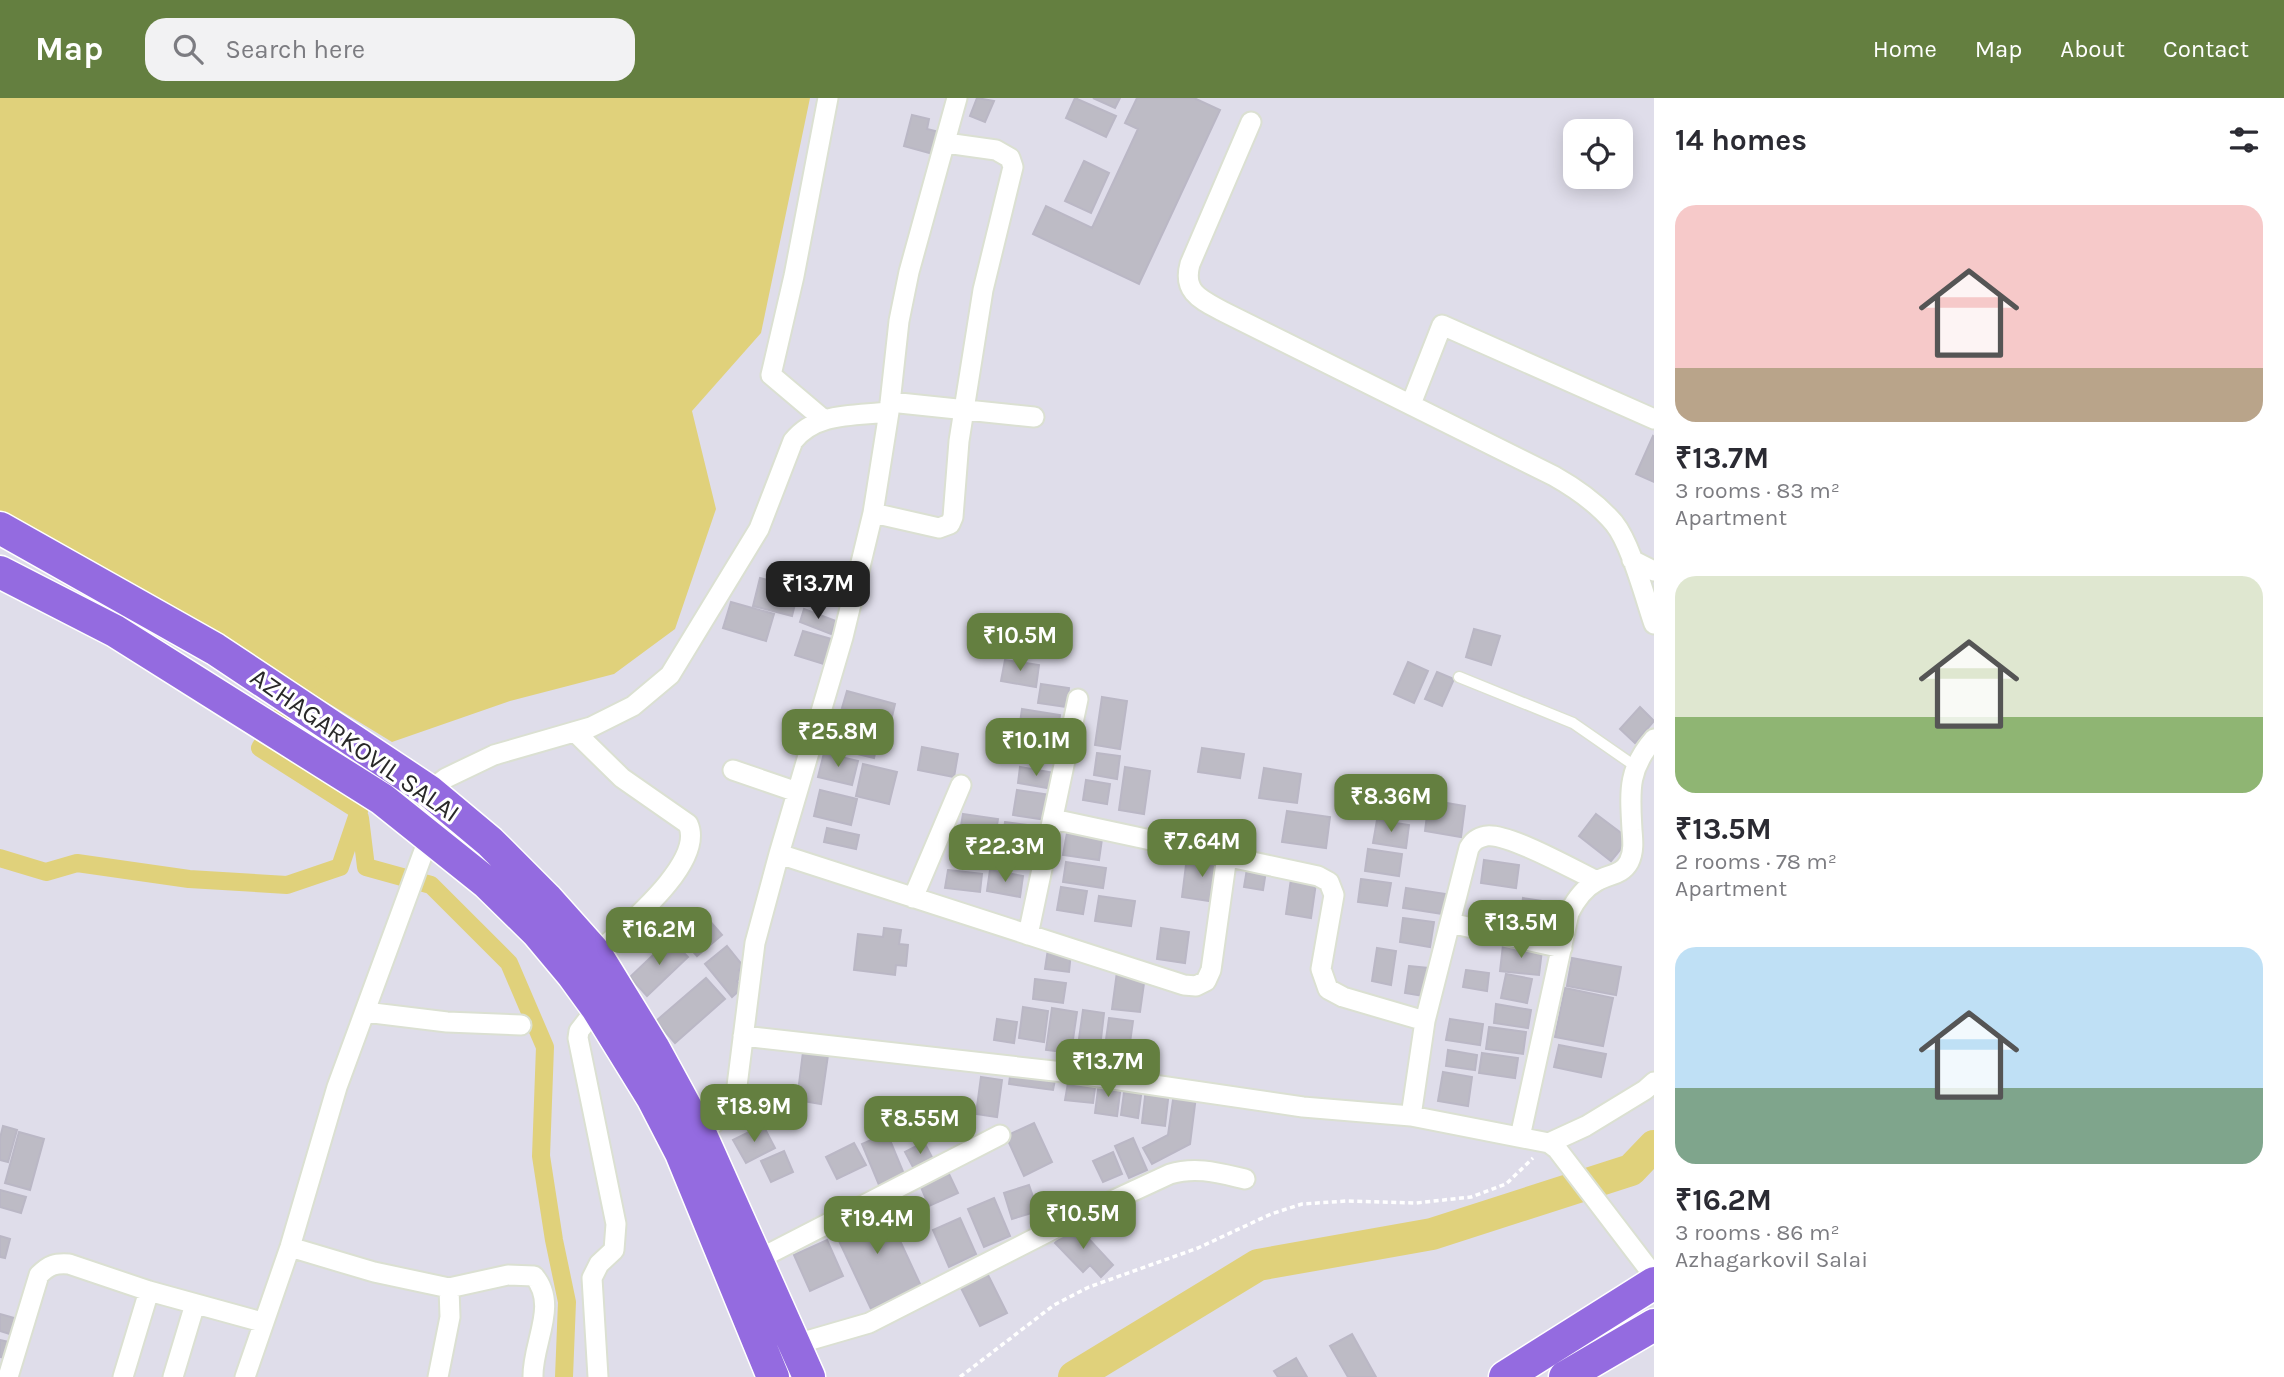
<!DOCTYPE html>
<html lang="en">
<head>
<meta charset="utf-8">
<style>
	body { margin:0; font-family:Karla,sans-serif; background:#f2f2f3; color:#2b2b33; height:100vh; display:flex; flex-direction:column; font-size:26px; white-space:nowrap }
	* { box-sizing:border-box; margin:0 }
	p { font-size:23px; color:#7c7c81 }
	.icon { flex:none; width:38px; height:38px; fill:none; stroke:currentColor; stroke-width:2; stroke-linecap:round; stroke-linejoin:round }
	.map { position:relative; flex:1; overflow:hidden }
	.sheet { display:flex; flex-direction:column; background:#fff; width:630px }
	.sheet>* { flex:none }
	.tools { position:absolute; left:1563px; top:21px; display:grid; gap:14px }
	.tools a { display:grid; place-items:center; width:70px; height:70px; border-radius:14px; background:#fff; box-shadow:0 4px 18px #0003; font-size:35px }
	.price { position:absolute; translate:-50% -60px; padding:0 16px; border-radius:14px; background:#647f40; color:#fff; font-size:23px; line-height:46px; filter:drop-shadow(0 2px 4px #0008) }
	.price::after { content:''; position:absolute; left:50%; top:42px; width:21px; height:16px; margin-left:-10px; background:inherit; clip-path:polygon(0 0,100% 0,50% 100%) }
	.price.selected { background:#222; color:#fff }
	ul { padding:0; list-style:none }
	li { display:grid; align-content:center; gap:14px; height:371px; padding:0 21px }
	li span { display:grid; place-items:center; height:217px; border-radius:21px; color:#555 }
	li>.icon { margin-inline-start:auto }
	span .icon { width:126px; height:126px; fill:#fffc; stroke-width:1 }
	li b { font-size:30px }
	h2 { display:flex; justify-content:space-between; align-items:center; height:84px; padding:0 21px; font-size:30px }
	header { display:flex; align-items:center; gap:42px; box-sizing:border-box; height:98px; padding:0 35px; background:#647f40; color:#fff }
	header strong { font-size:33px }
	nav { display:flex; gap:38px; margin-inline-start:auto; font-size:24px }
	.search { width:490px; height:63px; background:#f2f2f3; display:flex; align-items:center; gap:18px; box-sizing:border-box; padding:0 24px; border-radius:21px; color:#7c7c81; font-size:26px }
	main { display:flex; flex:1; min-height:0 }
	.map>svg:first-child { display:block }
</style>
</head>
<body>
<header>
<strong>Map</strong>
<div class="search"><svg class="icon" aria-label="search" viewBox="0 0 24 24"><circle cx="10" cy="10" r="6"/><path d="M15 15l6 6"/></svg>Search here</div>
<nav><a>Home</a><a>Map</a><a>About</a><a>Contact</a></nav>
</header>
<main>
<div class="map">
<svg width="1654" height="1279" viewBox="0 0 1654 1279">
	<rect width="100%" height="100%" fill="#dfddea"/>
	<path fill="#e0d17b" d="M 0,0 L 810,0 L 761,235 L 692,313 L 716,411 L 675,531 L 614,576 L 510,603 L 392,644 L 138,489 L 0,414 Z"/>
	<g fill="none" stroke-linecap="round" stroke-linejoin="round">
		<path stroke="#e0d17b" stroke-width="18" d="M 360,720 L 366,769 L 431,787 L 509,865 L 545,949 L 541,1058 L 554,1142 L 567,1204 L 564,1279
			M 0,760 L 46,774 L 77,765 L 189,781 L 287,787 L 340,769 L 359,713 L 260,650 L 300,588 L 321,576"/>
		<path stroke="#e0d17b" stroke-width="32" d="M 1074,1279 L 1258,1167 L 1432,1136 L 1631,1072 L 1654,1048"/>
	</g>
	<path fill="#bdbbc5" stroke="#bab7c5" stroke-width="2" d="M 977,0 L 994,3 L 985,24 L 970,18 Z
		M 1075,0 L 1116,18 L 1106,39 L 1066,20 Z
		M 1093,0 L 1120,0 L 1115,10 Z
		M 1137,0 L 1194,0 L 1220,12 L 1139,186 L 1033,136 L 1046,108 L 1092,130 L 1138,31 L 1125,25 Z
		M 912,17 L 929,21 L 927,31 L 939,34 L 933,56 L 904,48 Z
		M 1084,63 L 1109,75 L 1091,115 L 1065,103 Z
		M 1653,338 L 1654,339 L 1654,384 L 1636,376 Z
		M 810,471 L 842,479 L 837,501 L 805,493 Z
		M 760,480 L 799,490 L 792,518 L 753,508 Z
		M 731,504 L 774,516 L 766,543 L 723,530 Z
		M 804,511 L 836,523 L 831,536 L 800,524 Z
		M 1474,531 L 1500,538 L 1491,567 L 1466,559 Z
		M 803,533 L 835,542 L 827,567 L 795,557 Z
		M 1005,562 L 1039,567 L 1036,589 L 1001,583 Z
		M 1408,564 L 1428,573 L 1414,605 L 1394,596 Z
		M 1437,574 L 1454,581 L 1442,608 L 1425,601 Z
		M 1041,586 L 1069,590 L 1067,609 L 1038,605 Z
		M 847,593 L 895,606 L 891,623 L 842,610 Z
		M 1102,599 L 1127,603 L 1120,651 L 1095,647 Z
		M 1640,609 L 1654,623 L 1635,645 L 1620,631 Z
		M 1022,611 L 1060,617 L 1053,665 L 1015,659 Z
		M 843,625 L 880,634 L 874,660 L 837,651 Z
		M 922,649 L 958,656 L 954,679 L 918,672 Z
		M 1202,650 L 1244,656 L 1240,680 L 1198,674 Z
		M 824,655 L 858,663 L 852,687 L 818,679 Z
		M 1097,655 L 1120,658 L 1117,681 L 1094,677 Z
		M 863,666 L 897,674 L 889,706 L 856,698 Z
		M 1020,669 L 1055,675 L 1053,691 L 1018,685 Z
		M 1125,669 L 1150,673 L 1144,716 L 1119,712 Z
		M 1264,670 L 1301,676 L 1297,705 L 1259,700 Z
		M 1086,682 L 1110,686 L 1107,706 L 1083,702 Z
		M 820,692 L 857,701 L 851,727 L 814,718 Z
		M 1017,692 L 1051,697 L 1047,722 L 1013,717 Z
		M 1429,702 L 1465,708 L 1461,739 L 1425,733 Z
		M 1287,713 L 1330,719 L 1326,750 L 1282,744 Z
		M 963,716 L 998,721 L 995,739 L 960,734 Z
		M 1596,716 L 1629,741 L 1611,763 L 1579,738 Z
		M 1377,722 L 1409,727 L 1406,750 L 1373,745 Z
		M 1005,724 L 1036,728 L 1033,748 L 1002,743 Z
		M 827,730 L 859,737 L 856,751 L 824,744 Z
		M 1067,735 L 1102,741 L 1099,762 L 1063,757 Z
		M 961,742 L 991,746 L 987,771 L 958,767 Z
		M 1007,751 L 1028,754 L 1026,769 L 1005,765 Z
		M 1368,751 L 1402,756 L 1399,778 L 1365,773 Z
		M 1187,759 L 1222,764 L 1216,804 L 1182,799 Z
		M 1484,762 L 1519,767 L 1516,790 L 1481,785 Z
		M 1066,764 L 1106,770 L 1103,790 L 1063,784 Z
		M 1247,771 L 1266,773 L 1263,792 L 1244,789 Z
		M 948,772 L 982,776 L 980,794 L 945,790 Z
		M 990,772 L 1023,778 L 1020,799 L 987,793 Z
		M 1291,781 L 1316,785 L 1311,820 L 1286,816 Z
		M 1361,781 L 1391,785 L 1387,808 L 1358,804 Z
		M 1061,789 L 1087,793 L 1083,816 L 1057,812 Z
		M 1406,790 L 1446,796 L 1443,816 L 1403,810 Z
		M 1099,798 L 1135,803 L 1131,828 L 1095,823 Z
		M 1523,800 L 1563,806 L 1559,831 L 1520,825 Z
		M 701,813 L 722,837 L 697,858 L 677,835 Z
		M 1403,820 L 1434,824 L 1430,849 L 1400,844 Z
		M 884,830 L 901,832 L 899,846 L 908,847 L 906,868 L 896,867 L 895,877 L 854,872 L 858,836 L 883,839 Z
		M 1161,830 L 1189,834 L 1185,865 L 1157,861 Z
		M 670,841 L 688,859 L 647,898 L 630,879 Z
		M 1503,847 L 1542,852 L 1539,877 L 1500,873 Z
		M 727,848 L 743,868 L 739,872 L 743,877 L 737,883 L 742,890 L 732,899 L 705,866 Z
		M 1377,850 L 1396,853 L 1391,887 L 1372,883 Z
		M 1048,851 L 1071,854 L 1069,874 L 1045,871 Z
		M 1572,860 L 1621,869 L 1616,897 L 1567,888 Z
		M 1409,868 L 1428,870 L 1424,898 L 1405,895 Z
		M 1466,872 L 1489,875 L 1487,893 L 1463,889 Z
		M 1117,874 L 1145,878 L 1140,914 L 1112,911 Z
		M 1506,876 L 1532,881 L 1527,905 L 1501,900 Z
		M 706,880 L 725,901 L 675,945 L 656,923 Z
		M 1035,881 L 1066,885 L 1063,905 L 1033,901 Z
		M 1565,890 L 1613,900 L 1603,948 L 1555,939 Z
		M 1496,906 L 1531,912 L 1528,930 L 1494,925 Z
		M 1023,909 L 1048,913 L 1044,944 L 1019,940 Z
		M 1052,910 L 1077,914 L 1071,955 L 1046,952 Z
		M 1083,912 L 1104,915 L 1099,958 L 1077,955 Z
		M 1109,920 L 1133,923 L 1128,959 L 1104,956 Z
		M 997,921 L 1017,924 L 1014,945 L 994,942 Z
		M 1450,921 L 1483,926 L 1480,947 L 1446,942 Z
		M 1489,929 L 1526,934 L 1523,956 L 1486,951 Z
		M 1559,947 L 1606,956 L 1601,979 L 1554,969 Z
		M 1448,952 L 1477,957 L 1475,972 L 1446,968 Z
		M 803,954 L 828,957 L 821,1006 L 797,1002 Z
		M 1482,955 L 1518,960 L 1515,980 L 1479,975 Z
		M 1011,971 L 1056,977 L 1053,992 L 1009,986 Z
		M 1443,974 L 1472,979 L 1468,1008 L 1438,1003 Z
		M 981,979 L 1002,982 L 997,1019 L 976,1016 Z
		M 1069,979 L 1096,982 L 1093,1005 L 1065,1002 Z
		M 1099,984 L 1121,987 L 1117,1018 L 1095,1015 Z
		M 1125,987 L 1142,990 L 1138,1020 L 1121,1017 Z
		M 1146,990 L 1169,993 L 1165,1028 L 1142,1025 Z
		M 1174,995 L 1196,998 L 1190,1046 L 1152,1066 L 1143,1050 L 1168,1037 Z
		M 1034,1025 L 1052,1064 L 1024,1078 L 1006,1038 Z
		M 763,1027 L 775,1050 L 746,1065 L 733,1042 Z
		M 3,1028 L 17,1032 L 8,1064 L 0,1062 L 0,1040 Z
		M 19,1034 L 44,1041 L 30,1092 L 5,1085 Z
		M 887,1035 L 904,1076 L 879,1087 L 862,1046 Z
		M 1133,1040 L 1147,1072 L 1129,1080 L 1115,1048 Z
		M 924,1044 L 934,1063 L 915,1073 L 905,1054 Z
		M 854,1045 L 866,1067 L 837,1081 L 826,1059 Z
		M 784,1053 L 793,1074 L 771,1084 L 761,1063 Z
		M 1113,1054 L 1122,1076 L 1103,1084 L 1093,1063 Z
		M 948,1074 L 958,1095 L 929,1108 L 920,1087 Z
		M 1029,1087 L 1038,1113 L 1012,1121 L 1004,1095 Z
		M 0,1092 L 26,1099 L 21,1115 L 0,1109 Z
		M 994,1100 L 1010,1138 L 984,1149 L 968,1111 Z
		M 882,1104 L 921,1188 L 871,1211 L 832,1128 Z
		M 960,1120 L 976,1156 L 949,1169 L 933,1132 Z
		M 1075,1126 L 1113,1167 L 1101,1179 L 1090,1167 L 1083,1174 L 1055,1145 Z
		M 0,1138 L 10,1141 L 5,1160 L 0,1159 Z
		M 827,1142 L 843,1178 L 810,1193 L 794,1157 Z
		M 987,1175 L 1007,1215 L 980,1228 L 960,1188 Z
		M 0,1216 L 21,1222 L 16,1238 L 0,1233 Z
		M 1352,1236 L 1376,1279 L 1348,1279 L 1330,1248 Z
		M 0,1242 L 9,1244 L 5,1260 L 0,1259 Z
		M 1296,1260 L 1307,1279 L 1278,1279 L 1274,1273 Z"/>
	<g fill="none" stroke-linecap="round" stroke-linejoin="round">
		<defs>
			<path id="lane" d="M 1459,579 L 1573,625 L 1635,668"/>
			<path id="street" d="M 1251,24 L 1190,166 C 1182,195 1202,202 1224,214 L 1554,378 C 1577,391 1597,405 1614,425 C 1631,446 1645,500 1654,526
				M 890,304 L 1034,319
				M 1411,306 L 1442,227 L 1654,321
				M 823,321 L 771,277 L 794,178 L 828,0
				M 873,415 L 939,430 L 950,426 L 953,419 L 959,343 L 983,192 L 1013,69 L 1010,60 L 996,52 L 946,45
				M 1632,462 L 1654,473
				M 575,634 L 622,680 L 688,726 C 706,765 622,831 596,856
				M 733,672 L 797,694
				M 1053,721 L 1318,778 L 1329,784 L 1334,797 L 1321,871 L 1328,891 L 1343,899 L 1425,923 L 1411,1018 L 1549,1045 L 1557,1051 L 1654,1178
				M 779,756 L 843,539 L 873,415 L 889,314 L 899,223 L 909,174 L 957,0
				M 913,800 L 961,687
				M 1450,825 L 1562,850
				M 1028,837 L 1078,601
				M 597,910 L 579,933 L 578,940 L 616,1126 L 614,1152 L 599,1166 L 592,1180 L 598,1279
				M 365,914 L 447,924 L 521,927
				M 1425,923 L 1469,750 C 1473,743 1477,740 1486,738 C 1507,734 1574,772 1597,783
				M 743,938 L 1072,975 L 1303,1009 L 1411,1018
				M 1520,1039 L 1569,815 C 1576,801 1584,790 1597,783 C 1609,776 1622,777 1629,764 C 1634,754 1633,743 1632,732 C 1630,694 1627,672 1654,641
				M 695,1042 L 727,1013 L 737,988 L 755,845 L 779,756 L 1184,887 L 1196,888 L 1206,883 L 1211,872 L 1227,758
				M 1549,1045 L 1586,1028 L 1645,992 L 1654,984
				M 290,1149 L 374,1174 L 449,1190 L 450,1219 L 438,1279
				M 757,1162 L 1000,1037
				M 449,1190 L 508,1177 L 534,1178 C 559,1207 532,1245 533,1279
				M 793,1247 L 869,1225 L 1075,1120 L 1170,1076 C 1196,1068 1219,1075 1245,1081
				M 8,1279 L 39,1177 C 49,1167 55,1165 69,1166 L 149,1193 L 262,1224
				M 123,1279 L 149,1193
				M 173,1279 L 195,1206
				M 245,1279 L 290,1149 L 337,989 L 429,739 L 429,693 L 446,680 L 494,657 L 591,629 L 633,608 L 670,577 L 759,431 L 793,343 C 816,314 854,318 889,314"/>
			<path id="primary" d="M 0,430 L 215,551 L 429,693 L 490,744 L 546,800 L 596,856 L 653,949 L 701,1037 L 809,1279
				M 0,474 L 115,533 L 382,701 L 487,785 L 537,834 L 573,877 L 597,910 L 652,999 L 681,1055 L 773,1279
				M 1505,1279 L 1654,1185
				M 1565,1279 L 1654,1227"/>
		</defs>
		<use href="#lane" stroke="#dbe0d2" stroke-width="13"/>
		<use href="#street" stroke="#dbe0d2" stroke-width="23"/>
		<use href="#primary" stroke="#fff" stroke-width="35"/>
		<path stroke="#fff" stroke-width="3.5" stroke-dasharray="5 3.5" stroke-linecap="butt" d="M 960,1279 L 1054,1207 L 1089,1189 L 1198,1150 L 1271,1116 L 1302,1106 L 1347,1103 L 1416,1105 L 1471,1099 L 1506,1086 L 1533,1060"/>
		<use href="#lane" stroke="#fff" stroke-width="10"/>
		<use href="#street" stroke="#fff" stroke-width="19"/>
		<use href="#primary" stroke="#946be0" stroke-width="32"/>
	</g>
	<g text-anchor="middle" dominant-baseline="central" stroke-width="6" stroke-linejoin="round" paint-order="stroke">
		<g font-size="26" fill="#292929" stroke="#fff">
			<text transform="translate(355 647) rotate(35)">AZHAGARKOVIL SALAI</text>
		</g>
	</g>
</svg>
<div class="tools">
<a><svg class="icon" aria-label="locate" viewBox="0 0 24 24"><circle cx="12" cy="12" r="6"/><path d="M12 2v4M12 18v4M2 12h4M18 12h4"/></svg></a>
</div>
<b class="price selected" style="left:818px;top:523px">₹13.7M</b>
<b class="price" style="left:1020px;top:575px">₹10.5M</b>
<b class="price" style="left:838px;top:671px">₹25.8M</b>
<b class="price" style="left:1036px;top:680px">₹10.1M</b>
<b class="price" style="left:1391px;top:736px">₹8.36M</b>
<b class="price" style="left:1202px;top:781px">₹7.64M</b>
<b class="price" style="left:1005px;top:786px">₹22.3M</b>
<b class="price" style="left:1521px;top:862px">₹13.5M</b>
<b class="price" style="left:659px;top:869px">₹16.2M</b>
<b class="price" style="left:1108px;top:1001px">₹13.7M</b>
<b class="price" style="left:754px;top:1046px">₹18.9M</b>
<b class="price" style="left:920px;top:1058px">₹8.55M</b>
<b class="price" style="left:1083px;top:1153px">₹10.5M</b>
<b class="price" style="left:877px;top:1158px">₹19.4M</b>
</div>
<section class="sheet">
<h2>14 homes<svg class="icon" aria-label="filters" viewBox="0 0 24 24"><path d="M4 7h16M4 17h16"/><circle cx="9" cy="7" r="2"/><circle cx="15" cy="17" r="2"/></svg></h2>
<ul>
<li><span style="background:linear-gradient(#f6c9c9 75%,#b9a48a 0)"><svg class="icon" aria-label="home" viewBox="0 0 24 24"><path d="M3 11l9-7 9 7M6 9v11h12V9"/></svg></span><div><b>₹13.7M</b><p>3 rooms · 83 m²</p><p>Apartment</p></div></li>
<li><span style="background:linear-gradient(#dfe7d0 65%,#8fb573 0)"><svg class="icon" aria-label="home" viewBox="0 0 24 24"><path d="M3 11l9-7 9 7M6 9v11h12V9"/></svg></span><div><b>₹13.5M</b><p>2 rooms · 78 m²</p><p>Apartment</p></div></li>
<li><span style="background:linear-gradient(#bfe0f5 65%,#7fa58c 0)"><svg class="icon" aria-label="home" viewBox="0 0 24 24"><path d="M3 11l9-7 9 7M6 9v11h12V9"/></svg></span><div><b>₹16.2M</b><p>3 rooms · 86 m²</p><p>Azhagarkovil Salai</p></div></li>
</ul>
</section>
</main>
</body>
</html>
